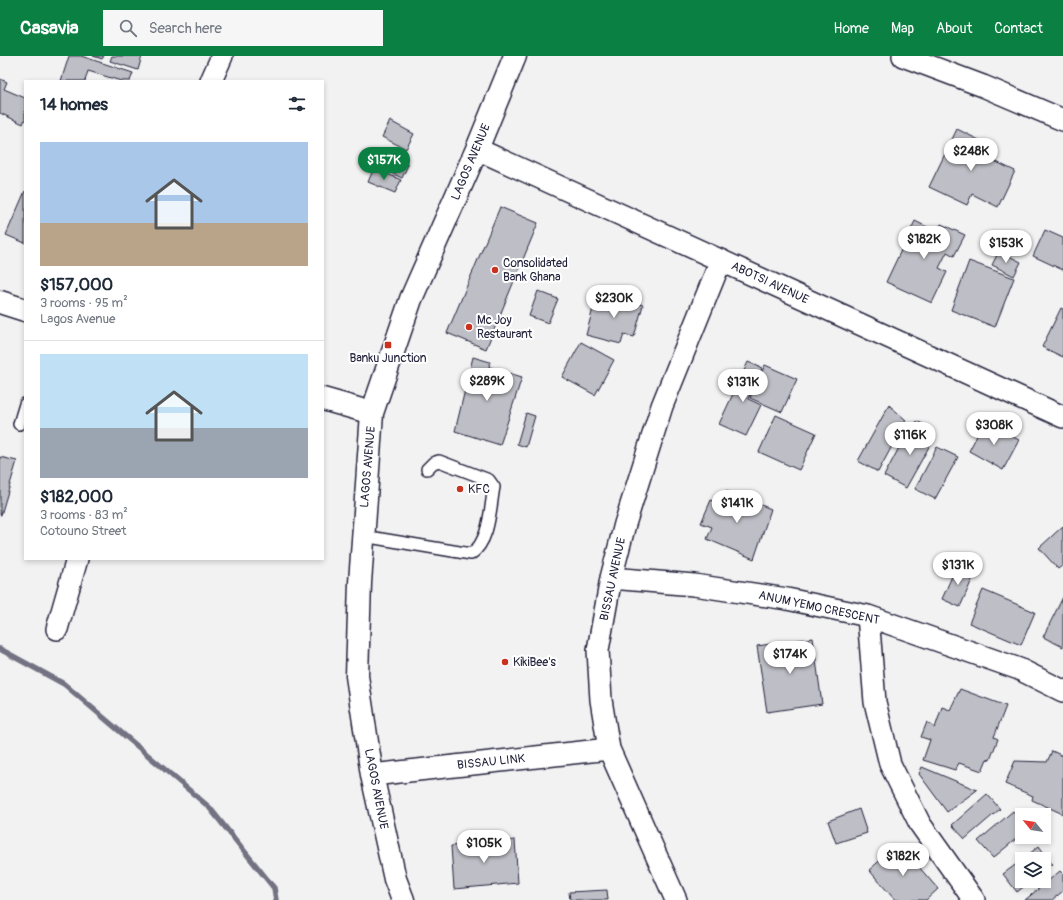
<!DOCTYPE html>
<html lang="en">
<head>
<meta charset="utf-8">
<style>
	body { margin:0; font-family:Pangolin,sans-serif; background:#f6f6f7; color:#1f2937; height:100vh; display:flex; flex-direction:column; font-size:15px; white-space:nowrap }
	* { box-sizing:border-box; margin:0 }
	p { font-size:13px; color:#747a83 }
	.icon { flex:none; width:22px; height:22px; fill:none; stroke:currentColor; stroke-width:2; stroke-linecap:round; stroke-linejoin:round }
	.map { position:relative; flex:1; overflow:hidden }
	.drawer { position:absolute; left:24px; top:24px; width:300px; height:480px; display:flex; flex-direction:column; background:#fff; border-radius:0px; box-shadow:0 2px 6px #0003 }
	.drawer>* { flex:none }
	.needle { width:26px; rotate:300deg }
	.controls { position:absolute; left:1015px; top:752px; display:grid; gap:8px }
	.controls a { display:grid; place-items:center; width:36px; height:36px; border-radius:0px; background:#fff; box-shadow:0 2px 6px #0003; font-size:20px }
	.price { position:absolute; translate:-50% -34px; padding:0 9px; border-radius:14px; background:#fff; color:#222; font-size:13px; line-height:26px; filter:drop-shadow(0 1px 2px #0008) }
	.price::after { content:''; position:absolute; left:50%; top:24px; width:12px; height:9px; margin-left:-6px; background:inherit; clip-path:polygon(0 0,100% 0,50% 100%) }
	.price.selected { background:#0b8043; color:#fff }
	ul { padding:0; list-style:none }
	li { display:grid; align-content:center; gap:8px; height:212px; padding:0 16px }
	li+li { border-top:1px solid #e0e1e3 }
	li span { display:grid; place-items:center; height:124px; border-radius:0px; color:#555 }
	li>.icon { margin-inline-start:auto }
	span .icon { width:72px; height:72px; fill:#fffc; stroke-width:1 }
	li b { font-size:17px }
	h2 { display:flex; justify-content:space-between; align-items:center; height:48px; padding:0 16px; font-size:17px }
	header { display:flex; align-items:center; gap:24px; box-sizing:border-box; height:56px; padding:0 20px; background:#0b8043; color:#fff }
	header strong { font-size:19px }
	nav { display:flex; gap:22px; margin-inline-start:auto; font-size:14px }
	.search { width:280px; height:36px; background:#f6f6f7; display:flex; align-items:center; gap:10px; box-sizing:border-box; padding:0 14px; border-radius:0px; color:#747a83; font-size:15px }
	.map>svg:first-child { display:block }
</style>
</head>
<body>
<header>
<strong>Casavia</strong>
<div class="search"><svg class="icon" aria-label="search" viewBox="0 0 24 24"><circle cx="10" cy="10" r="6"/><path d="M15 15l6 6"/></svg>Search here</div>
<nav><a>Home</a><a>Map</a><a>About</a><a>Contact</a></nav>
</header>
<div class="map">
<svg width="1063" height="844" viewBox="0 0 1063 844">
	<rect width="100%" height="100%" fill="#f2f2f3"/>
	<filter id="ink" filterUnits="userSpaceOnUse"><feTurbulence type="fractalNoise" baseFrequency=".025" numOctaves="2"/><feDisplacementMap in="SourceGraphic" scale="8" xChannelSelector="R" yChannelSelector="G"/><feConvolveMatrix kernelMatrix="1 2 1 2 8 2 1 2 1" color-interpolation-filters="sRGB"/></filter>
	<g filter="url(#ink)">
		<g fill="none" stroke-linecap="round" stroke-linejoin="round">
			<path stroke="#727282" stroke-width="5.5" d="M 0,593 L 64,628 L 209,751 L 274,832 L 276,844"/>
		</g>
		<path fill="#bebec6" stroke="#22223b" d="M 69,0 L 81,0 L 133,17 L 130,25 L 121,25 L 88,15 L 85,25 L 61,25 Z
			M 93,0 L 104,0 L 102,3 Z
			M 112,0 L 142,0 L 138,14 L 110,5 Z
			M 0,23 L 7,26 L 4,33 L 25,42 L 25,63 L 23,68 L 0,57 Z
			M 390,65 L 414,78 L 406,93 L 382,81 Z
			M 957,73 L 993,91 L 988,102 L 1015,115 L 998,151 L 972,138 L 967,149 L 929,131 Z
			M 380,95 L 408,109 L 402,122 L 374,109 Z
			M 374,112 L 401,124 L 395,137 L 368,126 Z
			M 25,135 L 25,187 L 6,179 Z
			M 500,151 L 538,167 L 486,293 L 447,277 Z
			M 915,165 L 937,176 L 941,168 L 965,179 L 954,200 L 947,196 L 939,212 L 947,216 L 932,247 L 886,226 Z
			M 1045,174 L 1063,182 L 1063,214 L 1033,200 Z
			M 999,195 L 1021,206 L 1014,220 L 992,209 Z
			M 969,205 L 1014,222 L 995,271 L 951,254 Z
			M 538,235 L 558,243 L 548,267 L 529,260 Z
			M 597,237 L 643,249 L 634,281 L 624,278 L 621,288 L 586,279 Z
			M 1061,252 L 1063,253 L 1063,301 L 1042,291 Z
			M 581,286 L 614,304 L 595,339 L 562,321 Z
			M 473,301 L 490,306 L 489,311 L 522,321 L 500,389 L 455,375 Z
			M 748,306 L 762,312 L 748,343 L 761,349 L 746,380 L 719,368 Z
			M 765,309 L 797,323 L 782,356 L 750,342 Z
			M 889,349 L 906,364 L 878,416 L 858,405 Z
			M 526,357 L 535,360 L 526,391 L 517,388 Z
			M 776,359 L 816,377 L 799,414 L 759,396 Z
			M 917,365 L 926,370 L 924,375 L 935,380 L 906,432 L 884,420 L 901,388 L 904,389 Z
			M 984,366 L 1019,384 L 1003,414 L 969,395 Z
			M 937,391 L 958,401 L 935,443 L 915,433 Z
			M 0,401 L 17,405 L 1,459 L 0,459 Z
			M 726,435 L 771,453 L 754,503 L 707,483 L 712,471 L 701,467 L 711,444 L 721,448 Z
			M 1063,470 L 1063,509 L 1058,513 L 1039,492 Z
			M 957,509 L 975,517 L 960,551 L 942,543 Z
			M 983,534 L 1035,556 L 1021,589 L 969,567 Z
			M 1063,541 L 1063,591 L 1043,581 Z
			M 813,582 L 822,648 L 767,656 L 757,590 Z
			M 960,633 L 1006,650 L 994,681 L 998,683 L 990,704 L 987,703 L 982,715 L 959,707 L 955,714 L 923,704 L 930,684 L 921,681 L 927,666 L 935,672 L 942,651 L 950,654 Z
			M 1052,695 L 1063,700 L 1063,758 L 1032,744 L 1033,740 L 1005,728 L 1015,705 L 1047,706 Z
			M 922,711 L 977,734 L 947,756 L 919,718 Z
			M 987,738 L 1000,753 L 965,783 L 952,769 Z
			M 859,753 L 867,777 L 836,787 L 828,765 Z
			M 1013,755 L 1022,766 L 1022,778 L 993,802 L 978,785 Z
			M 515,784 L 518,827 L 454,833 L 451,790 Z
			M 899,788 L 938,833 L 926,844 L 895,844 L 869,814 Z
			M 1039,790 L 1052,808 L 1044,814 L 1044,803 L 1023,803 Z
			M 1022,804 L 1022,825 L 1031,825 L 1017,836 L 1003,818 Z
			M 1060,815 L 1063,818 L 1063,835 L 1052,844 L 1025,844 Z
			M 607,834 L 608,844 L 570,844 L 569,836 Z"/>
		<g fill="none" stroke-linecap="round" stroke-linejoin="round">
			<defs>
				<path id="lane" d="M 19,368 L 25,348
					M 363,480 L 471,498 C 490,485 490,452 494,431 L 489,424 L 439,405 L 433,407 L 427,413"/>
				<path id="street" d="M 903,0 L 983,30 L 1063,64
					M 211,25 L 222,0
					M 477,93 L 1063,361
					M 611,522 L 694,529 L 787,543 L 868,560 L 1019,613 L 1063,635
					M 868,560 L 875,646 L 890,708 L 920,768 L 974,844
					M 57,573 L 77,503
					M 372,719 L 609,693
					M 676,844 L 609,693 L 601,644 L 598,594 L 611,522 L 625,468 L 662,350 L 721,204"/>
				<path id="secondary" d="M 0,246 L 25,254
					M 323,343 L 372,357
					M 403,844 L 395,823 L 372,719 L 357,620 L 360,527 L 372,357 L 411,243 L 477,93 L 515,0"/>
			</defs>
			<use href="#lane" stroke="#22223b" stroke-width="14"/>
			<use href="#street" stroke="#22223b" stroke-width="24"/>
			<use href="#secondary" stroke="#22223b" stroke-width="25"/>
			<use href="#lane" stroke="#fff" stroke-width="11"/>
			<use href="#street" stroke="#fff" stroke-width="21"/>
			<use href="#secondary" stroke="#fff" stroke-width="22"/>
		</g>
	</g>
	<g fill="#c8321e" stroke="#fff" stroke-width="1.5">
		<circle cx="495" cy="214" r="4"/>
		<circle cx="469" cy="271" r="4"/>
		<rect x="384" y="285" width="8" height="8" rx="2"/>
		<circle cx="460" cy="433" r="4"/>
		<circle cx="505" cy="606" r="4"/>
	</g>
	<g text-anchor="middle" dominant-baseline="central" stroke-width="4" stroke-linejoin="round" paint-order="stroke">
		<g font-size="12" fill="#22223b" stroke="#fff">
			<text transform="translate(471 106) rotate(-67)">LAGOS AVENUE</text>
			<text transform="translate(770 227) rotate(25)">ABOTSI AVENUE</text>
			<text transform="translate(368 411) rotate(-85)">LAGOS AVENUE</text>
			<text transform="translate(613 523) rotate(-78)">BISSAU AVENUE</text>
			<text transform="translate(819 552) rotate(12)">ANUM YEMO CRESCENT</text>
			<text transform="translate(491 706) rotate(-6)">BISSAU LINK</text>
			<text transform="translate(376 733) rotate(79)">LAGOS AVENUE</text>
		</g>
		<g font-size="12" fill="#22223b" stroke="#fff" text-anchor="start">
			<text x="503" y="207">Consolidated<tspan x="503" dy="14">Bank Ghana</tspan></text>
			<text x="477" y="264">Mc Joy<tspan x="477" dy="14">Restaurant</tspan></text>
			<text x="388" y="302" text-anchor="middle">Banku Junction</text>
			<text x="468" y="433">KFC</text>
			<text x="513" y="606">KikiBee's</text>
		</g>
	</g>
</svg>
<div class="controls">
<a><svg class="needle" viewBox="-14 -14 28 28"><path d="M0-13l5 13h-10z" fill="#e53935"/><path d="M0 13l5-13h-10z" fill="#747a83"/></svg></a>
<a><svg class="icon" aria-label="layers" viewBox="0 0 24 24"><path d="M12 4l9 5-9 5-9-5zM3 14l9 5 9-5"/></svg></a>
</div>
<b class="price" style="left:971px;top:116px">$248K</b>
<b class="price selected" style="left:384px;top:125px">$157K</b>
<b class="price" style="left:924px;top:204px">$182K</b>
<b class="price" style="left:1006px;top:208px">$153K</b>
<b class="price" style="left:614px;top:263px">$230K</b>
<b class="price" style="left:487px;top:346px">$289K</b>
<b class="price" style="left:743px;top:347px">$131K</b>
<b class="price" style="left:994px;top:390px">$308K</b>
<b class="price" style="left:910px;top:400px">$116K</b>
<b class="price" style="left:737px;top:468px">$141K</b>
<b class="price" style="left:958px;top:530px">$131K</b>
<b class="price" style="left:790px;top:619px">$174K</b>
<b class="price" style="left:484px;top:808px">$105K</b>
<b class="price" style="left:903px;top:821px">$182K</b>
<section class="drawer">
<h2>14 homes<svg class="icon" aria-label="filters" viewBox="0 0 24 24"><path d="M4 7h16M4 17h16"/><circle cx="9" cy="7" r="2"/><circle cx="15" cy="17" r="2"/></svg></h2>
<ul>
<li><span style="background:linear-gradient(#a9c7e8 65%,#b9a48a 0)"><svg class="icon" aria-label="home" viewBox="0 0 24 24"><path d="M3 11l9-7 9 7M6 9v11h12V9"/></svg></span><div><b>$157,000</b><p>3 rooms · 95 m²</p><p>Lagos Avenue</p></div></li>
<li><span style="background:linear-gradient(#bfe0f5 60%,#9aa5b1 0)"><svg class="icon" aria-label="home" viewBox="0 0 24 24"><path d="M3 11l9-7 9 7M6 9v11h12V9"/></svg></span><div><b>$182,000</b><p>3 rooms · 83 m²</p><p>Cotouno Street</p></div></li>
</ul>
</section>
</div>
</body>
</html>
